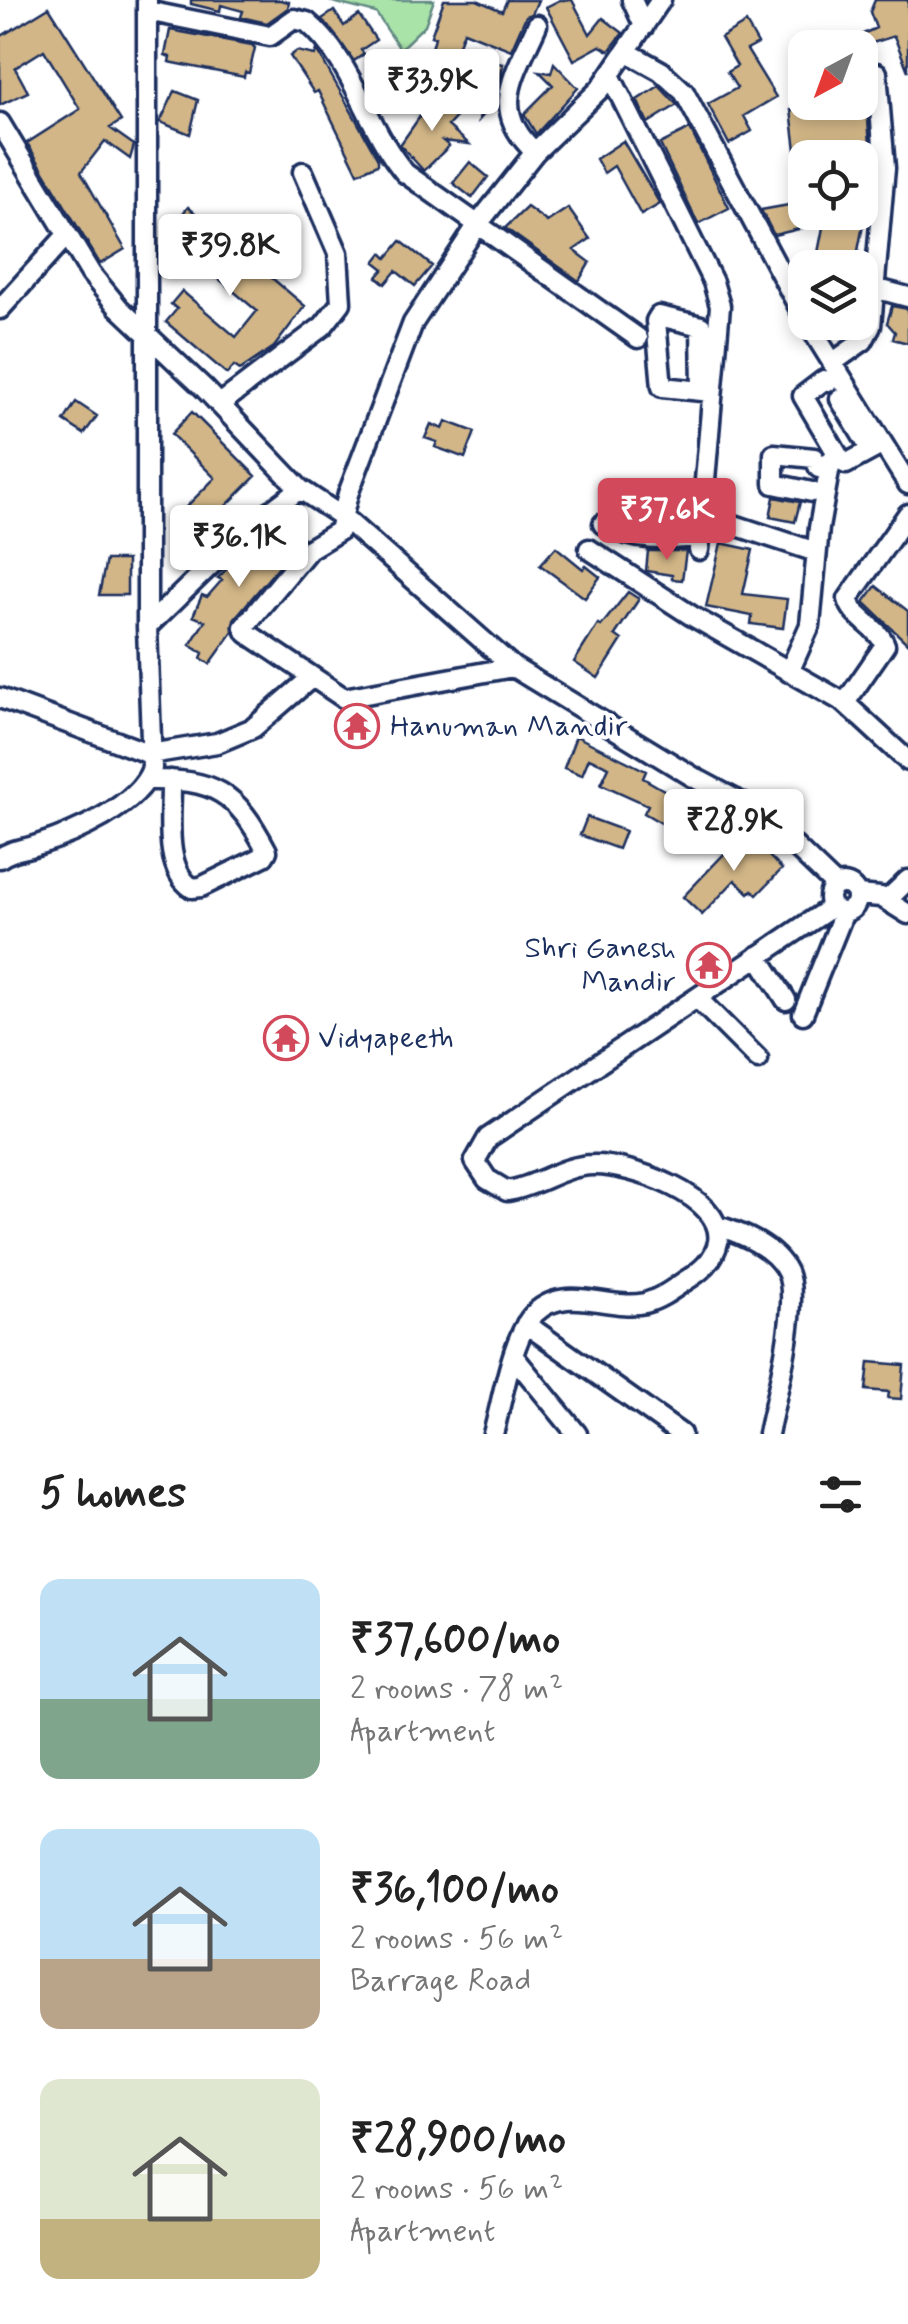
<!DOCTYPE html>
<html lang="en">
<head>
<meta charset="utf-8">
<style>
	body { margin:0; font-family:Mynerve,sans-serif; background:#f2f2f2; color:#222; height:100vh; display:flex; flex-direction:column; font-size:38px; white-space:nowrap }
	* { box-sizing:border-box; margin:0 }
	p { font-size:32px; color:#767676 }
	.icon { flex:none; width:55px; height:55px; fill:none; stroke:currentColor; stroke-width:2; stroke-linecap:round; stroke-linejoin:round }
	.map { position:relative; height:1434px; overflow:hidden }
	.panel { display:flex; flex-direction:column; background:#fff; flex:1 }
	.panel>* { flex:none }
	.needle { width:65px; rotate:221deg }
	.controls { position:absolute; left:788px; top:30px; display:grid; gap:20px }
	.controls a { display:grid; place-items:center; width:90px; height:90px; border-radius:20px; background:#fff; box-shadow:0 5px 15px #0003; font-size:50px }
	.price { position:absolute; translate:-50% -85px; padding:0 22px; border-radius:10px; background:#fff; color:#222; font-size:32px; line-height:65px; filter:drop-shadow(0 2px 5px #0008) }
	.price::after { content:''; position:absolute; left:50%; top:60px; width:30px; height:22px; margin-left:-15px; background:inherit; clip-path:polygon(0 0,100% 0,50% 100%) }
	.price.active { background:#d1495b; color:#fff }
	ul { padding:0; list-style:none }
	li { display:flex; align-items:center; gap:30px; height:250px; padding:0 40px }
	li span { display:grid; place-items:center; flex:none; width:280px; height:200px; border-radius:20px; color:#555 }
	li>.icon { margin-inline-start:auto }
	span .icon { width:120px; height:120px; fill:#fffc; stroke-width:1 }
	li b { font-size:42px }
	h2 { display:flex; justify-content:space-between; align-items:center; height:120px; padding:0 40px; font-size:42px }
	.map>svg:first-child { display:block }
</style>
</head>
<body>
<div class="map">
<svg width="908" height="1434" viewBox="0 0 908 1434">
	<rect width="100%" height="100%" fill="#fff"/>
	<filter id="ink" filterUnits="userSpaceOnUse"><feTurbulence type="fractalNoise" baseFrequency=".01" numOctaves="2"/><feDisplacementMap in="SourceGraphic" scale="20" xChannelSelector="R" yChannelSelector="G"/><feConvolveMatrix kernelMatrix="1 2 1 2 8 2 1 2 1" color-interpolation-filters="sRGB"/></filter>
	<g filter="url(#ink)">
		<path fill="#a9e3a8" stroke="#628983" stroke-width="2.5" d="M 325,0 L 434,0 L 425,25 L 400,49 L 376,13 Z"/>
		<path fill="#d2b687" stroke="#1b2f5e" stroke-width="2.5" d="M 191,0 L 280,0 L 289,2 L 288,8 L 267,23 L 241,17 L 243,11 L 221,5 L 220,11 L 191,4 Z
			M 444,0 L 477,0 L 502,11 L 507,0 L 538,0 L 532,14 L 526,16 L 511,50 L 464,31 L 455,55 L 503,64 L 496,101 L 479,120 L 484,85 L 481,89 L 425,75 L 435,37 L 431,36 Z
			M 560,0 L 572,0 L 590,34 L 603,18 L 623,33 L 609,51 L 600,46 L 574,60 L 546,7 Z
			M 875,0 L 908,0 L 908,71 L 894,36 L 857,48 L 821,48 L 842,36 L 846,42 L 876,28 L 870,12 Z
			M 49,7 L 121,121 L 110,128 L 134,145 L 130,159 L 105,141 L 81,172 L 125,249 L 100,264 L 27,143 L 80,109 L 44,50 L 15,68 L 28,92 L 0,105 L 0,37 Z
			M 334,11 L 344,26 L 359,15 L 376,40 L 361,50 L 364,54 L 354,61 L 322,19 Z
			M 746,23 L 758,44 L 747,50 L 776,97 L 744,116 L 752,131 L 729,144 L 708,104 L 737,88 L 727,72 L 737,66 L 721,38 Z
			M 170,30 L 252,45 L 255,48 L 249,73 L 245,72 L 244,77 L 169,62 L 170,57 L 165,55 Z
			M 317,50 L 378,159 L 378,164 L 358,173 L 318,91 L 314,93 L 290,56 L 297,51 L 315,55 Z
			M 414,56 L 424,74 L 411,71 L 428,85 L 386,111 L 369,79 L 387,74 Z
			M 554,63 L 578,88 L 536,134 L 524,114 L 553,85 L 539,71 L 551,73 Z
			M 659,86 L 677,105 L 648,123 L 637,100 Z
			M 175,91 L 198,100 L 190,134 L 160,122 Z
			M 435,95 L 460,113 L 448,126 L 469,144 L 443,141 L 449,146 L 424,171 L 400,145 Z
			M 866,96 L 872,168 L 868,215 L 865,215 L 856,261 L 833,256 L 831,268 L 815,268 L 826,212 L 860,212 L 860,158 L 843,158 L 845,140 L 820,142 L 820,158 L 797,158 L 791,110 L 854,105 L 860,102 L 860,97 Z
			M 690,129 L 729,208 L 698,224 L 660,144 Z
			M 623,141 L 660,204 L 641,215 L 614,166 L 604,173 L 596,159 Z
			M 470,162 L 488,177 L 472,198 L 453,183 Z
			M 800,203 L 803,228 L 774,235 L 761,210 Z
			M 188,207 L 305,306 L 274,347 L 240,370 L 234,366 L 227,374 L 166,322 L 177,309 L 171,304 L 182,291 L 236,337 L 257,311 L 166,234 Z
			M 527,207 L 547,222 L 568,208 L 590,239 L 574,250 L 590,262 L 579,281 L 505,228 Z
			M 401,241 L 432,266 L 415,286 L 396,271 L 385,284 L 377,277 L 384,269 L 375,262 L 382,253 L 387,258 Z
			M 892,306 L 908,309 L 908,343 L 893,339 L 895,332 L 887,323 Z
			M 76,402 L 97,416 L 84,434 L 64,421 Z
			M 192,412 L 256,476 L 189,543 L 170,523 L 215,478 L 171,434 Z
			M 446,421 L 475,432 L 465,458 L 435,447 L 437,442 L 425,438 L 431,424 L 443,429 Z
			M 774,497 L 800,502 L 795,522 L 770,517 Z
			M 284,523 L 303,538 L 234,619 L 233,632 L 210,664 L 201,658 L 203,653 L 190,645 L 205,621 L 193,616 L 202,595 L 207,597 L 222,580 L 218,578 L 249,546 L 255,551 L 262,543 L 265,545 Z
			M 721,543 L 753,550 L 743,594 L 787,599 L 783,628 L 751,624 L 752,616 L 706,607 Z
			M 556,547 L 583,569 L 586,566 L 600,577 L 585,598 L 540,565 Z
			M 648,551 L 686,551 L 682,580 L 672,579 L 672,575 L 646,571 Z
			M 106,560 L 127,560 L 127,595 L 99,595 Z
			M 876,586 L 908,611 L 908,644 L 864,602 Z
			M 628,592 L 639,599 L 615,635 L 622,640 L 598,678 L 574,662 L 598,624 L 601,626 Z
			M 576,736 L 646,771 L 643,778 L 711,817 L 696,843 L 644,813 L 648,805 L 601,784 L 609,767 L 589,758 L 582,775 L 564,768 Z
			M 587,817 L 625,831 L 618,849 L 580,835 Z
			M 745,832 L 782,869 L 757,895 L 752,890 L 749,893 L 735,880 L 702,915 L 683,897 Z
			M 869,1362 L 904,1365 L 901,1399 L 888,1398 L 889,1392 L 866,1390 Z"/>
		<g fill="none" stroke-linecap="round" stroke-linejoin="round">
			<defs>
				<path id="minor" d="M 632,0 L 644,26
					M 147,11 L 270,36 L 294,19 L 307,22 C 353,60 367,129 405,173 L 638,338
					M 627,52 L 661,71 L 684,92 L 805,319
					M 610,75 L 713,282 L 720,306 L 699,550
					M 0,123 L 91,274 L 118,307 L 205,389 L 300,489 L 344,518 L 513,667 L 695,778 L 759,812 L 836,886
					M 535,152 C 488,109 515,75 537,25
					M 874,288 L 908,297
					M 0,309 L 67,235
					M 807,322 L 908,484
					M 832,363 L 863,341 L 871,326 L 885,168 L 877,73
					M 838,375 L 829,381 L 824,380 L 803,396 L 842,462 L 846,464 L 883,444
					M 702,388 L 701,326 L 659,316 L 656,321 L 662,387 L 712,392
					M 840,399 L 871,450
					M 220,404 L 323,326 L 341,303 L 338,253 L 303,172
					M 812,492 L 774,484 L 774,454 L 814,458 L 819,468 L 830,469
					M 704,515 L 816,552
					M 603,524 C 636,542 665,541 702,536
					M 589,549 L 692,616 L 845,703 L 908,761
					M 147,627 L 252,525 L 300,489
					M 513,667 L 344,698 L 247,633 L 244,627 L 309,549 L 339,531 L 348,494 L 413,323 L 478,224 L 535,152 L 600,89 L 661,0
					M 789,672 L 810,625 L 819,528 L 831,460
					M 0,698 L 150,754 L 217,743 L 253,728 L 311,678
					M 845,703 L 885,645 C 878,626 853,619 848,599 L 908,514
					M 148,780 C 214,779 236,791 267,851 L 264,856 L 201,887 L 192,888 C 162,868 172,812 171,780
					M 0,858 C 12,849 23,850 37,845 C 73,834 139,806 152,768 L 147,627 L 147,0
					M829 898a14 14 0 1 1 28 0a14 14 0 1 1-28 0Z
					M 857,895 L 881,897 L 908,914
					M 887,900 L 908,880
					M 758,956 L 786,1000
					M 697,998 L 758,1059
					M 803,1014 L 844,912
					M 718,1226 C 743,1234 775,1247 787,1272 C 801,1302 775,1400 768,1434
					M 526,1324 L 681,1434
					M 514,1357 L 577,1434
					M 493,1434 C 502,1403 512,1334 535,1313 C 567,1283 609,1311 645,1303 C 660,1299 672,1290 685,1281 C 700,1272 714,1261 718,1242 C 726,1196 629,1164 593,1165 C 563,1165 537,1187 507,1191 L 487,1179 L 475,1161 L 488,1138 L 832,907"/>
			</defs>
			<use href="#minor" stroke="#1b2f5e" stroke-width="25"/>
			<use href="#minor" stroke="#fff" stroke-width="18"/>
		</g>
	</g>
	<defs>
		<symbol id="temple-ring" viewBox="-11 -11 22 22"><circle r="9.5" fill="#fff" stroke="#d1495b" stroke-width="1.5"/><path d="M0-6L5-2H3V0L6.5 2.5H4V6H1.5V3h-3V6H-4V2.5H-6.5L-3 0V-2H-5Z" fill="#d1495b"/></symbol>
	</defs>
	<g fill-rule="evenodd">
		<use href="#temple-ring" x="332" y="701" width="50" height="50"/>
		<use href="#temple-ring" x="684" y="940" width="50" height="50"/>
		<use href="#temple-ring" x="261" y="1013" width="50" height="50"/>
	</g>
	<g text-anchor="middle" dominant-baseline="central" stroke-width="8" stroke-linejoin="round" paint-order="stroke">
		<g font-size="30" fill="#1b2f5e" stroke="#fff" text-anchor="start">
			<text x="390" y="726">Hanuman Mandir</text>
			<text x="676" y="948" text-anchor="end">Shri Ganesh<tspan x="676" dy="34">Mandir</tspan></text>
			<text x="318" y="1038">Vidyapeeth</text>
		</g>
	</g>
</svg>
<div class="controls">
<a><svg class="needle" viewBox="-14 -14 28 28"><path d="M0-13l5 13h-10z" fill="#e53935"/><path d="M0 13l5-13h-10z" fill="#767676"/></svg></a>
<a><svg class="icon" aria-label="locate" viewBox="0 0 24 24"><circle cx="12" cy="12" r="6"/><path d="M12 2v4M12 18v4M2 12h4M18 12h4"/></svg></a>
<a><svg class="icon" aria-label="layers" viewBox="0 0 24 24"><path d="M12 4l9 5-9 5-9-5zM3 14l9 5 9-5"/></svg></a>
</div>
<b class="price" style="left:432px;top:134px">₹33.9K</b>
<b class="price" style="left:230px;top:299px">₹39.8K</b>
<b class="price active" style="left:667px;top:563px">₹37.6K</b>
<b class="price" style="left:239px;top:590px">₹36.1K</b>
<b class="price" style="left:734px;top:874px">₹28.9K</b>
</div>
<section class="panel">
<h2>5 homes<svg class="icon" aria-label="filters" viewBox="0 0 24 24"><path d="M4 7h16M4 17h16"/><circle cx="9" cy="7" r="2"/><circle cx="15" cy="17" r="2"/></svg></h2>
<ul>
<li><span style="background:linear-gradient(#bfe0f5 60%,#7fa58c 0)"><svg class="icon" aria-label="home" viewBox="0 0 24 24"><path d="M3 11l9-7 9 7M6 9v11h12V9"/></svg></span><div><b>₹37,600/mo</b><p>2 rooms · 78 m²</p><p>Apartment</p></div></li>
<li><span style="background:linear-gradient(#bfe0f5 65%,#b9a48a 0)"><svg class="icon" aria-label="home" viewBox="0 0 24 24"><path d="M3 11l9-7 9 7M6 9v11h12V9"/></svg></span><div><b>₹36,100/mo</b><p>2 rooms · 56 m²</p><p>Barrage Road</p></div></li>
<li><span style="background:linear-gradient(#dfe7d0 70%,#c2b280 0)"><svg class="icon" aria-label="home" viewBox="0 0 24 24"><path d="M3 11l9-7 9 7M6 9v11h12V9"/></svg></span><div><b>₹28,900/mo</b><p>2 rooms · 56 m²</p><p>Apartment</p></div></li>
</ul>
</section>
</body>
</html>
